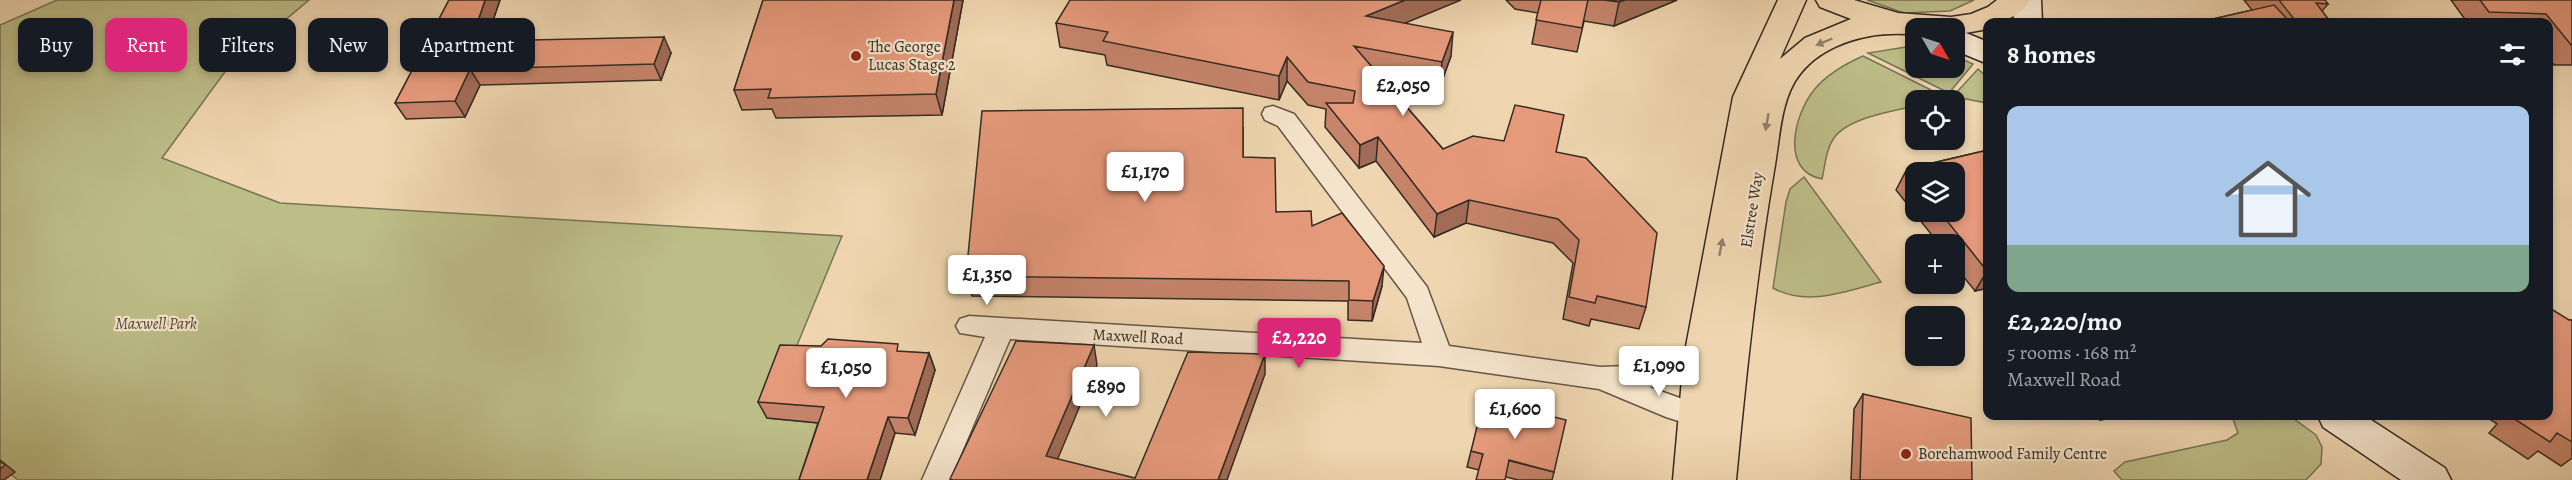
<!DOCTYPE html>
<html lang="en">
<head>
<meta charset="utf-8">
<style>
	body { margin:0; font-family:Alegreya,serif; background:#20242c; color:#f1f3f6; height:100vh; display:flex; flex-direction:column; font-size:22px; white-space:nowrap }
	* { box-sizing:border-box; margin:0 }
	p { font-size:20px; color:#9ea1a6 }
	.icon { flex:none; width:33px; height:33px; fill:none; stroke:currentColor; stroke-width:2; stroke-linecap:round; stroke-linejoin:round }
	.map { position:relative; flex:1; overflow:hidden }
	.sheet { position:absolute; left:1983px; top:18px; width:570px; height:402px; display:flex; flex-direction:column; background:#171b24; border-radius:12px; box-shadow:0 3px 9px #0003 }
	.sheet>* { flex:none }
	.top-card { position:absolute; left:18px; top:18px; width:570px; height:54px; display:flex; gap:12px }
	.needle { width:39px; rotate:129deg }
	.buttons { position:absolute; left:1905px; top:18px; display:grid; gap:12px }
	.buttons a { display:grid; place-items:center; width:60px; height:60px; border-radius:12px; background:#171b24; box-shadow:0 3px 9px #0003; font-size:30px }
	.price { position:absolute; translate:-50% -51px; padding:0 14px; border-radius:6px; background:#fff; color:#222; font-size:20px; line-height:39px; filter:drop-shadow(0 2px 3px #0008) }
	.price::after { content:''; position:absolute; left:50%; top:36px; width:18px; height:14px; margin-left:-9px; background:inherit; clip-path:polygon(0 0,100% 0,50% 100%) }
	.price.on { background:#db2777; color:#fff }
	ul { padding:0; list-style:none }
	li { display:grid; align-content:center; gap:12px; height:318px; padding:0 24px }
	li span { display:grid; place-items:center; height:186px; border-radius:12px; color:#555 }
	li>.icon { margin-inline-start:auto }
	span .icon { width:108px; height:108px; fill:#fffc; stroke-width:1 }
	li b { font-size:26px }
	h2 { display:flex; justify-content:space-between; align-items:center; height:72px; padding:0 24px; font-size:26px }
	.chip { padding:0 21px; border-radius:12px; background:#171b24; box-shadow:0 3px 9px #0003; font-size:21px; line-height:54px }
	.chip.on { background:#db2777; color:#fff }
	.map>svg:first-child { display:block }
</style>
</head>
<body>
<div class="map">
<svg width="2572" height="480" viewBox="0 0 2572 480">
	<rect width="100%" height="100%" fill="#efd6b0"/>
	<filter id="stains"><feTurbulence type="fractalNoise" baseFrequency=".00333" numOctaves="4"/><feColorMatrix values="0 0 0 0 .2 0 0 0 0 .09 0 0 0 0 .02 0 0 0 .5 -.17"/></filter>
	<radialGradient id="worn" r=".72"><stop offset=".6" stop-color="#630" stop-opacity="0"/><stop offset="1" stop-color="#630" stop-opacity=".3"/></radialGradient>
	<path fill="#bdbd88" stroke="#797455" stroke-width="1.5" d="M 57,0 L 309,0 L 227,69 L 162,158 L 280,203 L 842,236 L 767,418 L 831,424 L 813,480 L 18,480 L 0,465 L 0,25 Z
		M 1867,0 L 1974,0 L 1950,11 L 1904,13 Z
		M 1912,46 L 1915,47 L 1916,68 L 1954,68 L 1955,56 L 1973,64 L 1949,93 L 1868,53 Z
		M 1863,56 L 1945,97 L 1938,100 L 1916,100 L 1915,106 C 1893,111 1848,118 1834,138 C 1826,149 1825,166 1822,179 C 1780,171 1794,115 1814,90 C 1826,75 1845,64 1863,56 Z
		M 1978,69 L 1987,77 L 1987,103 L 1961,98 L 1956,93 Z
		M 1804,177 L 1881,282 C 1847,291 1807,307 1773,288 L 1786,202 L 1790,189 Z
		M 2232,416 L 2290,416 L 2316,435 L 2322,447 L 2321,464 L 2306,480 L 2122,480 L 2114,471 L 2125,462 L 2227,440 L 2238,433 Z"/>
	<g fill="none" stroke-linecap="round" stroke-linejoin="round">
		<defs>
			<path id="street" d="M 1273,106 L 1294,114 L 1427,287 L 1449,346 L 1600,367 L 1654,365 L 1702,346 L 1711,350 L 1715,357 C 1707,372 1666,386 1649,387 L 1719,412 L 1723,420 L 1719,428 L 1710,431 L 1666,417 L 1599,389 L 1439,366 L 1010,339 L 950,480 L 922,480 L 985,337 L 960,333 L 956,326 L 960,319 L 969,316 L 1422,343 L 1407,298 L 1278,126 L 1265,120 L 1262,114 L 1265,108 Z"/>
			<path id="secondary" d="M 2013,0 L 2041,0 L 2042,22 L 2014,22 Z
				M 1953,28 L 1954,28 L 1988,42 L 1988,64 L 1954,50 Z
				M 2318,416 L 2365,416 L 2445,468 L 2451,480 L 2401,480 L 2323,427 Z"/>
			<path id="primary" d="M 1778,0 L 1806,0 L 1780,59 L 1805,38 L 1851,19 L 1820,7 L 1816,0 L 1854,0 L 1898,13 L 1951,17 L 1971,14 L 1988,7 L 1997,0 L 2030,0 C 2020,16 2006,22 1988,22 L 1988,29 L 1954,35 L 1954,28 L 1916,28 L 1916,35 C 1876,30 1826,41 1800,74 C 1781,98 1780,135 1775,165 C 1757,269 1746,375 1736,480 L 1673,480 L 1684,357 L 1733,97 Z"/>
		</defs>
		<use href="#street" stroke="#645646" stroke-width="3"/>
		<use href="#secondary" stroke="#352b22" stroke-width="3"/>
		<use href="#primary" stroke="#352b22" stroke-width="3"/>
		<use href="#street" fill="#f5e4cc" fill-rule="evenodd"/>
		<use href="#secondary" fill="#f5e4cc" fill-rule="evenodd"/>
		<use href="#primary" fill="#efd6b0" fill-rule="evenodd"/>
	</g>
	<path fill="#c6846b" stroke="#352b22" stroke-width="1.5" fill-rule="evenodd" d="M 449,0 L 500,0 L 491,26 L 499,41 L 671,53 L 661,80 L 480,85 L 465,117 L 406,119 L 395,103 Z
		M 763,0 L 963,0 L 942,115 L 776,118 L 772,109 L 742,110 L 734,90 Z
		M 1506,0 L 1677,0 L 1614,26 L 1584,21 L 1577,52 L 1532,44 L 1538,13 L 1515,9 Z
		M 2244,0 L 2325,0 L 2328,4 L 2322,11 L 2328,19 L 2325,22 L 2200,22 L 2252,10 Z
		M 2451,0 L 2572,0 L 2572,65 L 2554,65 L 2548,57 L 2548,22 L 2467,22 Z
		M 1056,23 L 1405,23 L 1451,56 L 1440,86 L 1379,75 L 1443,149 L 1556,152 L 1646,307 L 1639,329 L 1591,319 L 1589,326 L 1563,319 L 1573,263 L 1553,243 L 1466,223 L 1434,237 L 1376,161 L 1359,168 L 1325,127 L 1326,109 L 1308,105 L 1287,81 L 1279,100 L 1107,65 L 1105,55 L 1060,47 Z
		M 1243,128 L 1243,157 L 1276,212 L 1312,226 L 1382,286 L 1372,321 L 1348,320 L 1348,301 L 972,296 L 966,276 Z
		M 1988,150 L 1988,288 L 1975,291 L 1954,265 L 1954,244 L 1939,244 L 1896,190 L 1907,169 ZM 1916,172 L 1954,212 L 1916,212 Z
		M 2569,320 L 2572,320 L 2572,458 L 2561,466 L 2538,451 L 2528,459 L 2489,433 L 2497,424 L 2485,416 L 2548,416 Z
		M 901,352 L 929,353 L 935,370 L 915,435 L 895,433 L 880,480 L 799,480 L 818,423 L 767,418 L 758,402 Z
		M 1863,394 L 1972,480 L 1851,480 L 1854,409 Z
		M 2097,416 L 2118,416 L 2101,420 Z
		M 1471,451 L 1554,472 L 1552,480 L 1518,480 L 1467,467 Z"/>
	<path fill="#a16c57" stroke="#352b22" stroke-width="1.5" d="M 485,0 L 500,0 L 491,26 L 500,42 L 493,57 L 476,27 Z
		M 954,0 L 963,0 L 942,115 L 936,94 Z
		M 1405,0 L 1461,0 L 1364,40 L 1366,16 Z
		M 1625,0 L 1677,0 L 1614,26 L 1619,2 Z
		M 1453,32 L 1451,56 L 1440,86 L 1442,62 Z
		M 664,37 L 671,53 L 661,80 L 654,64 Z
		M 1287,57 L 1287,81 L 1279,100 L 1279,76 Z
		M 470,69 L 480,85 L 465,117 L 455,101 Z
		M 1378,137 L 1376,161 L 1359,168 L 1360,145 Z
		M 1469,200 L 1466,223 L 1434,237 L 1437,214 Z
		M 1384,266 L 1382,286 L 1372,321 L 1373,301 Z
		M 1987,271 L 1988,288 L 1975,291 Z
		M 1094,345 L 1097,365 L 1051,475 L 1046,456 Z
		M 929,353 L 935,370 L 915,435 L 908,418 Z
		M 1265,354 L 1265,374 L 1227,480 L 1218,480 Z
		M 2105,416 L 2118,416 L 2101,420 Z
		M 888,417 L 895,433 L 880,480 L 867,480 Z
		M 0,460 L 15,472 L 4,480 L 0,480 Z"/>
	<path fill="#e69a7c" stroke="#352b22" stroke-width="1.5" d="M 449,0 L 485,0 L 476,27 L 491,26 L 483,41 L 664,37 L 654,64 L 470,69 L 455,101 L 395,103 Z
		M 763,0 L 954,0 L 936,94 L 768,98 L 771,89 L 734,90 Z
		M 1070,0 L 1405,0 L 1366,16 L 1453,32 L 1442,62 L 1354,46 L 1443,149 L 1473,136 L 1504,141 L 1515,105 L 1564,115 L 1556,152 L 1586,158 L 1657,233 L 1646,307 L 1597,296 L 1595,303 L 1569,297 L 1579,240 L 1558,219 L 1469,200 L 1437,214 L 1378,137 L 1360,145 L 1326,103 L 1353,103 L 1355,91 L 1308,82 L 1287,57 L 1279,76 L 1103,41 L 1108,32 L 1056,23 Z
		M 1541,0 L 1588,0 L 1582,28 L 1536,20 Z
		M 1604,0 L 1625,0 L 1619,2 Z
		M 2279,0 L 2325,0 L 2328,4 L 2316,3 L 2328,19 L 2294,19 Z
		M 2480,0 L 2572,0 L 2572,46 L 2546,14 L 2489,12 Z
		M 2274,5 L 2290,22 L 2200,22 Z
		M 1243,108 L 1243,157 L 1275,158 L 1276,212 L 1311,211 L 1312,226 L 1342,213 L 1384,266 L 1373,301 L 1349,300 L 1349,281 L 966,276 L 982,111 Z
		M 1988,150 L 1988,271 L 1987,271 L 1940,212 L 1954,212 L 1954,172 L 1916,172 L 1916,180 L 1907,169 Z
		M 2548,307 L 2569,320 L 2572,320 L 2572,442 L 2557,433 L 2550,442 L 2510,416 L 2548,416 Z
		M 828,339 L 898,344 L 897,351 L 929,353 L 908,418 L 888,417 L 867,480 L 799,480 L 824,407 L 758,402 L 780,345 L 821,346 Z
		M 1016,341 L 1094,345 L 1046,456 L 1135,478 L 1188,352 L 1265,354 L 1218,480 L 953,480 L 950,479 Z
		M 1863,394 L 1971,418 L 1972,480 L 1860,480 Z
		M 1484,399 L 1566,420 L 1554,472 L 1509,460 L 1505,480 L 1476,480 L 1483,454 L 1471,451 Z
		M 0,461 L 5,465 L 0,469 Z"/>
	<defs><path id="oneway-solid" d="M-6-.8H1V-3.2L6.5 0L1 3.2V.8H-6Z" transform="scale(1.5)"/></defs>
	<g fill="#928069">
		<use href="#oneway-solid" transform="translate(1824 42) rotate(157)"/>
		<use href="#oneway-solid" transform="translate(1767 122) rotate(100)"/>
		<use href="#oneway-solid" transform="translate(1721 247) rotate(-79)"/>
	</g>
	<g fill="#8f2418" stroke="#f5e4cc" stroke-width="2">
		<circle cx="856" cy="56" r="6"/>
		<circle cx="1906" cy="454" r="6"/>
	</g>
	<g text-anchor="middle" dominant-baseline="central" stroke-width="4.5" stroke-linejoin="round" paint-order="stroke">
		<g font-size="16" fill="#352b22" stroke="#f5e4cc" text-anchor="start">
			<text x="868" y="47">The George<tspan x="868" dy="18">Lucas Stage 2</tspan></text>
			<text x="1918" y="454">Borehamwood Family Centre</text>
		</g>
		<g font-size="16" fill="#352b22" stroke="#f5e4cc">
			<text transform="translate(1752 210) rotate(-81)">Elstree Way</text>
			<text transform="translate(1138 337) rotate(3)">Maxwell Road</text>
		</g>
		<g font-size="16" font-style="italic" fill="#504836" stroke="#f5e4cc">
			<text x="156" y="324">Maxwell Park</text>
		</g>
	</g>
	<rect width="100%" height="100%" filter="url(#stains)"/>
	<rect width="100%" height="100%" fill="url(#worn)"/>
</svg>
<div class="buttons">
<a><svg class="needle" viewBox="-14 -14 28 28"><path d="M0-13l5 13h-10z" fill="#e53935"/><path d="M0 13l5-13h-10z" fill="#9ea1a6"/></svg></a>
<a><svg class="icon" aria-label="locate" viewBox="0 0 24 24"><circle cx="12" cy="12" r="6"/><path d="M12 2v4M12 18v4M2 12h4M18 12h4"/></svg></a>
<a><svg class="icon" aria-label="layers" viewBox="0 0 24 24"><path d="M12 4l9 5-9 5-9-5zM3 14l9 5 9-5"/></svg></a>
<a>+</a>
<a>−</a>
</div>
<b class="price" style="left:1403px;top:117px">£2,050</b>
<b class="price" style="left:1145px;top:203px">£1,170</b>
<b class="price" style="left:987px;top:306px">£1,350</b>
<b class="price on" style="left:1299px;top:369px">£2,220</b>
<b class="price" style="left:1659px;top:397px">£1,090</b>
<b class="price" style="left:846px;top:399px">£1,050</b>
<b class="price" style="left:1106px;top:418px">£890</b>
<b class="price" style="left:1515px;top:440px">£1,600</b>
<div class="top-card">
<a class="chip">Buy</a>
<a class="chip on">Rent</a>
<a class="chip">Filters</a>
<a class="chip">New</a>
<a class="chip">Apartment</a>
</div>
<section class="sheet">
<h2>8 homes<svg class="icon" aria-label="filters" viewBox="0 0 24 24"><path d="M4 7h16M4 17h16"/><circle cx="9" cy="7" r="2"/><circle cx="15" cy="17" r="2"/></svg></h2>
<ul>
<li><span style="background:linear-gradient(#a9c7e8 75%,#7fa58c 0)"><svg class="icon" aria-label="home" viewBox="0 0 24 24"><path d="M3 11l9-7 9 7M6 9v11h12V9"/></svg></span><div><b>£2,220/mo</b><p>5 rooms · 168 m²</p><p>Maxwell Road</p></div></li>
</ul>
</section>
</div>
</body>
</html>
